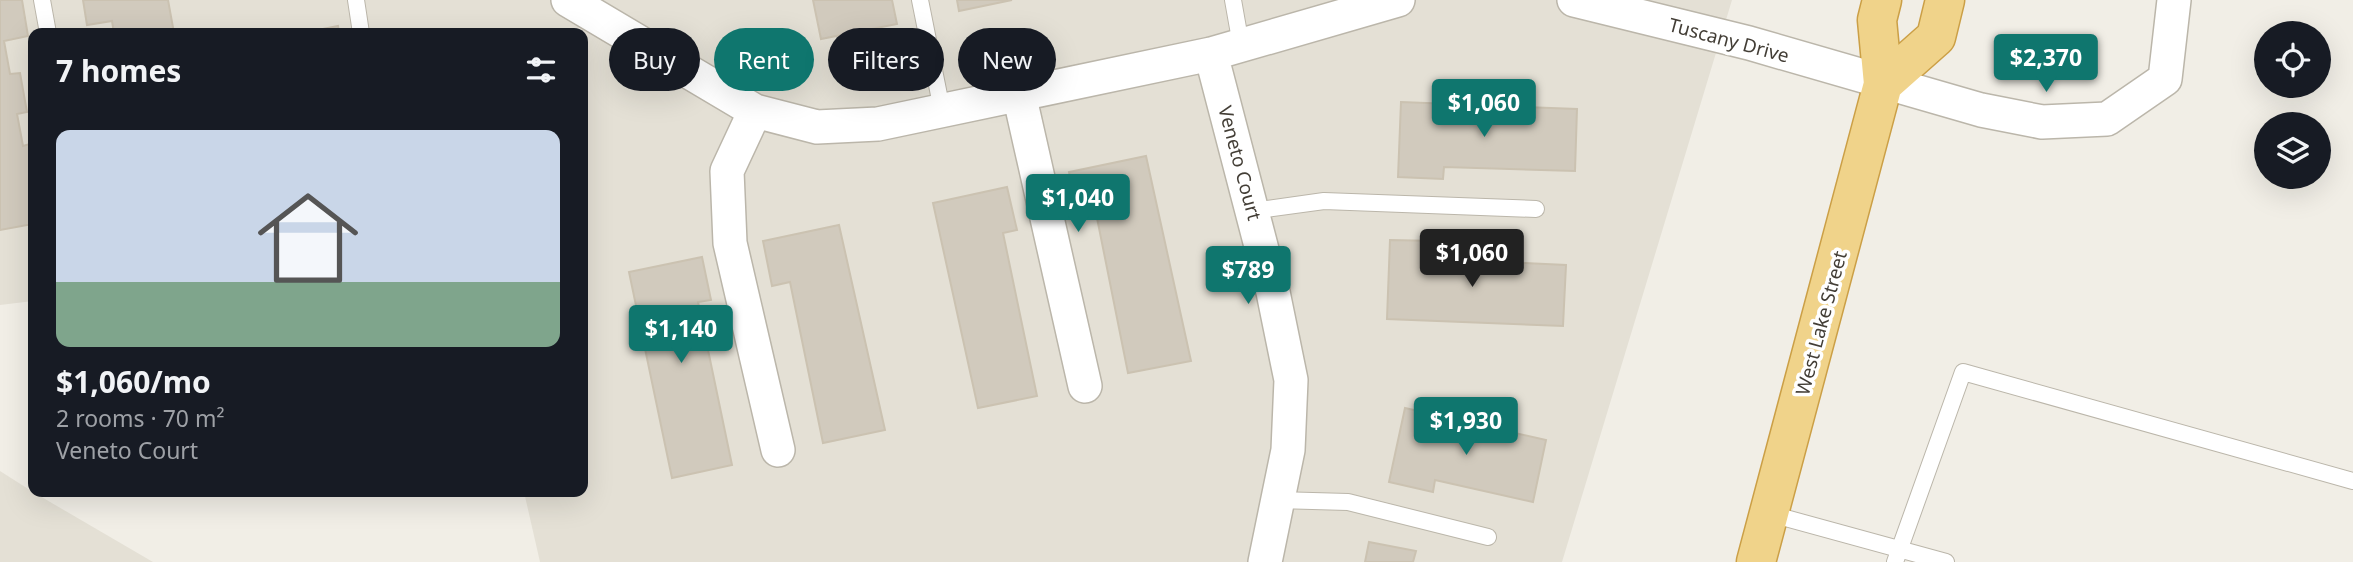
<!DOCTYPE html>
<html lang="en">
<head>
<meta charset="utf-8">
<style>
	body { margin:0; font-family:"Noto Sans",sans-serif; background:#20242c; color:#f1f3f6; height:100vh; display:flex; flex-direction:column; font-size:26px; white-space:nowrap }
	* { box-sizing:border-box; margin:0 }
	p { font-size:23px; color:#9ea1a6 }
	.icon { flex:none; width:38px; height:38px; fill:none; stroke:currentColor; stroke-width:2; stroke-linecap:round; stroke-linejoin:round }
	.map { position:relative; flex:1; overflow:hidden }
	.side { position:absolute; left:28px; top:28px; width:560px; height:469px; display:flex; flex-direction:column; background:#171b24; border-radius:14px; box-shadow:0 7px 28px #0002 }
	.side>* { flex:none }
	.guide { position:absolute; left:609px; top:28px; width:665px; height:63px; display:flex; gap:14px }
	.tools { position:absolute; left:2254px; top:21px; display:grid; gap:14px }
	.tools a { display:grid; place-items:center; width:77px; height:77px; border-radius:50%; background:#171b24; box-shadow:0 7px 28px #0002; font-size:35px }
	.price { position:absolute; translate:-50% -60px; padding:0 16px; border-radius:7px; background:#0f766e; color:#fff; font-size:23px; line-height:46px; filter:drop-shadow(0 2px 4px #0008) }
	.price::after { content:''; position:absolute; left:50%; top:42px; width:21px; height:16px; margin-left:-10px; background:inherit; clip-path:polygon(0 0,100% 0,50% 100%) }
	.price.selected { background:#222; color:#fff }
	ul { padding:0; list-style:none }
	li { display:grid; align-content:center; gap:14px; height:371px; padding:0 28px }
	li+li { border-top:2px solid #363941 }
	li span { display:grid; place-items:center; height:217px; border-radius:14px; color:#555 }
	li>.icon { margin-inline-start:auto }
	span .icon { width:126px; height:126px; fill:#fffc; stroke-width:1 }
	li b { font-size:30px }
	h2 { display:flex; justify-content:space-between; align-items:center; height:84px; padding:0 28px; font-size:30px }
	.tag { padding:0 24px; border-radius:32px; background:#171b24; box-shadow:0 7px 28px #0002; font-size:24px; line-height:63px }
	.tag.selected { background:#0f766e; color:#fff }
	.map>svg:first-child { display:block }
</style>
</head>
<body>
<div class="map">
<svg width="2353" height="562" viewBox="0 0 2353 562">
	<rect width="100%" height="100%" fill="#f1eee6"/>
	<path fill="#e4e0d5" d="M 0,0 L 1732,0 L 1562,562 L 540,562 L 524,492 L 583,492 L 583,33 L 33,33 L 33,301 L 0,305 Z
		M 0,471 L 33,492 L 153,562 L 0,562 Z"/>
	<path fill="#d1cabd" stroke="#cbc2b1" stroke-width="2" d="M 0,0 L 22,0 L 28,36 L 4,41 L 10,74 L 20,73 L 27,112 L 17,114 L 23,146 L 33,143 L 33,184 L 29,184 L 33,224 L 0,230 Z
		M 83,0 L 168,0 L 174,33 L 114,33 L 112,21 L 87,25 Z
		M 813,0 L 892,0 L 897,24 L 821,39 Z
		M 957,0 L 1012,0 L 959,11 Z
		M 338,26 L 339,33 L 303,33 Z
		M 1401,102 L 1577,109 L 1575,171 L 1444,167 L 1443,179 L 1398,177 Z
		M 1146,156 L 1191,361 L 1128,373 L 1096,213 L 1078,217 L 1069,172 Z
		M 1007,187 L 1017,230 L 1003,233 L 1037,396 L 978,408 L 933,203 Z
		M 839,225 L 885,430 L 823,443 L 790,282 L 772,286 L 763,241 Z
		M 1390,240 L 1436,241 L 1435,259 L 1566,265 L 1563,326 L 1387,319 Z
		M 702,257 L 711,300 L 698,302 L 732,465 L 672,478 L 629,272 Z
		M 1405,408 L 1546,440 L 1533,502 L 1435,480 L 1433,492 L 1389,482 Z
		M 1369,542 L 1416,551 L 1413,562 L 1365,562 Z"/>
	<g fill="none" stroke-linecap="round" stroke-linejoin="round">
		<defs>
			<path id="service" d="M 42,0 L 48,33
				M 356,0 L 361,33
				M 920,0 L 942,110
				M 1233,0 L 1241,45
				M 1252,211 L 1324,201 L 1536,209
				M 1277,500 L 1348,502 L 1488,537
				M 1771,514 L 1946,562
				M 1895,562 L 1963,372 L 2353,481"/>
			<path id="minor" d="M 568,0 L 755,111 L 817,127 L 878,124 L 1211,54 L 1398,0
				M 1574,0 L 1749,43 L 1981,110 L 2042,122 L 2107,119 L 2165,79 L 2174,0
				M 1211,54 L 1273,292 L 1291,380 L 1288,450 L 1265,562
				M 1019,94 L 1085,386
				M 755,111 L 727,171 L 730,243 L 778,450"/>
			<path id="trunk" d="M 1883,84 L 1936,37 L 1945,0
				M 1756,562 L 1883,84 L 1877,20 L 1882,0"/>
		</defs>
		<use href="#service" stroke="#bbb6aa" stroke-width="18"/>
		<use href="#minor" stroke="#bbb6aa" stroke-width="36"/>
		<use href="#trunk" stroke="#cb9f46" stroke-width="41"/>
		<use href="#service" stroke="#fff" stroke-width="16"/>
		<use href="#minor" stroke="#fff" stroke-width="33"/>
		<use href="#trunk" stroke="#f0d38a" stroke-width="38"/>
	</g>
	<g text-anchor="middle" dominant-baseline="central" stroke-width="7" stroke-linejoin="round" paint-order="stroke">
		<g font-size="19" fill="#433e36" stroke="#fff">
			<text transform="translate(1729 40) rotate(15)">Tuscany Drive</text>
			<text transform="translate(1240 163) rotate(75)">Veneto Court</text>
			<text transform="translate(1821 323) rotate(-75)">West Lake Street</text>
		</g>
	</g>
</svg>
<div class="tools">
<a><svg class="icon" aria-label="locate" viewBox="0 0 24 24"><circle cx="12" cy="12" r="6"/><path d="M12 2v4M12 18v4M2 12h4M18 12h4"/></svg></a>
<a><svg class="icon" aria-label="layers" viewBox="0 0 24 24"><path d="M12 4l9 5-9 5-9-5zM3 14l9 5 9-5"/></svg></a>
</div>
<b class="price" style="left:2046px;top:94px">$2,370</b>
<b class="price" style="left:1484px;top:139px">$1,060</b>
<b class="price" style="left:1078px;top:234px">$1,040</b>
<b class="price selected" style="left:1472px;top:289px">$1,060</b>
<b class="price" style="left:1248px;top:306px">$789</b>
<b class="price" style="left:681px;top:365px">$1,140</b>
<b class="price" style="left:1466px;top:457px">$1,930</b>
<div class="guide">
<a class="tag">Buy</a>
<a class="tag selected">Rent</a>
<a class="tag">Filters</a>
<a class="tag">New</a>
</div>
<section class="side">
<h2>7 homes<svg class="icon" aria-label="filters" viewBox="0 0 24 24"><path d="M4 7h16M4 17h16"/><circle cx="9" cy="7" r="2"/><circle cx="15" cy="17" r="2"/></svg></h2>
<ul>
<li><span style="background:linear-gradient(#c9d6e8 70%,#7fa58c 0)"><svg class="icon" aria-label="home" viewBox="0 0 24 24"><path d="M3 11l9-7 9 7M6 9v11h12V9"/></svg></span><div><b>$1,060/mo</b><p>2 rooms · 70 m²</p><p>Veneto Court</p></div></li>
</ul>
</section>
</div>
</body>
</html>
